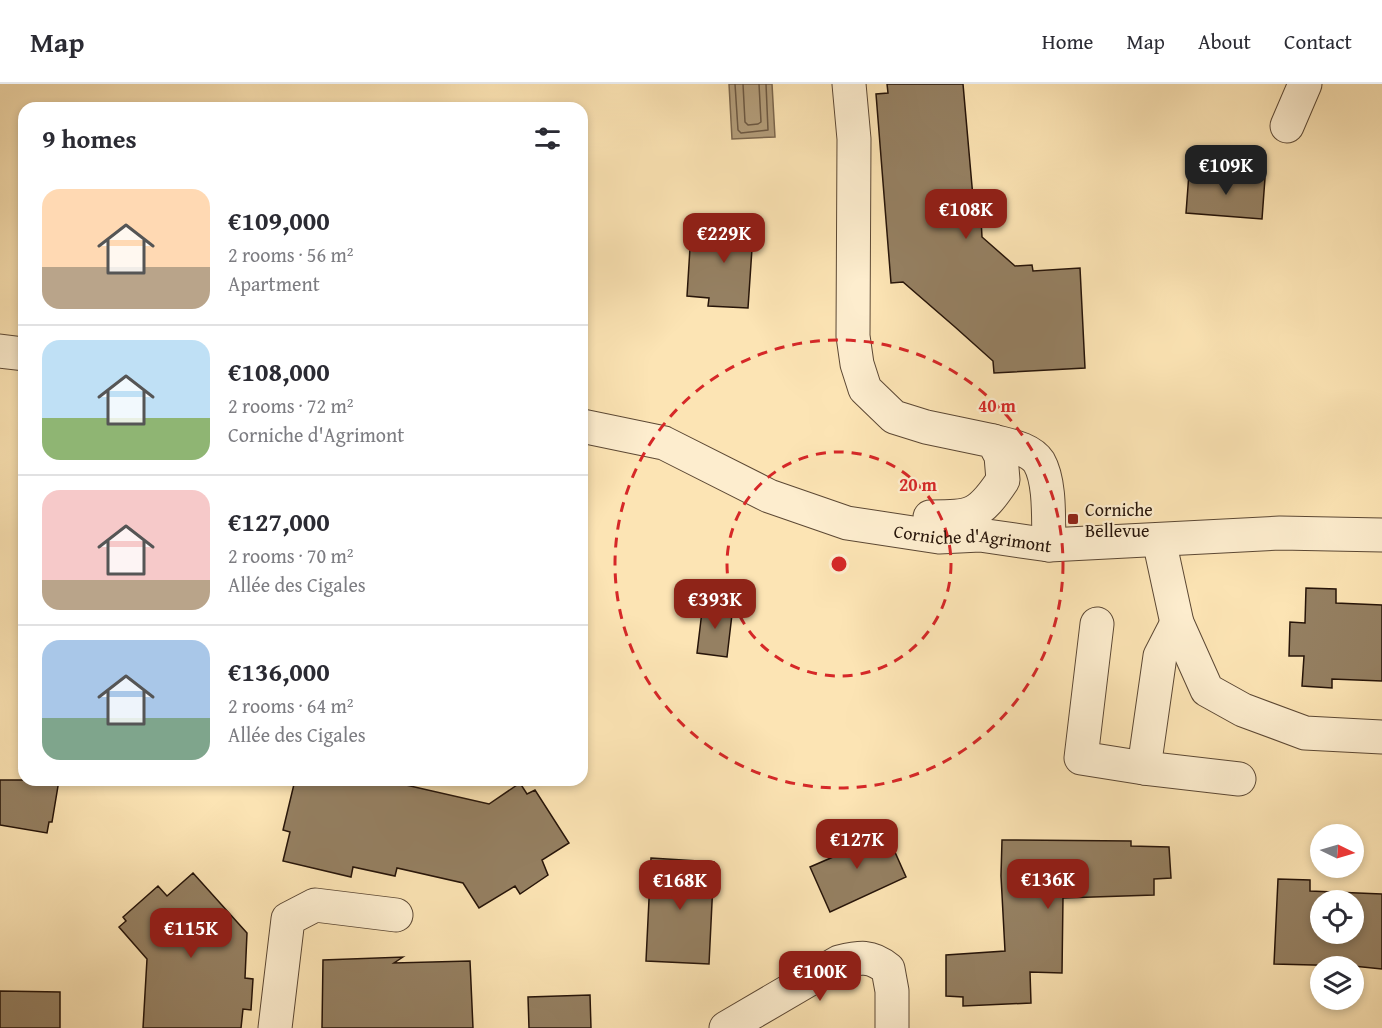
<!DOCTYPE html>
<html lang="en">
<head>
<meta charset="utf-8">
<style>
	body { margin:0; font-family:"Gentium Book Plus",serif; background:#f7f7f7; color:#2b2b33; height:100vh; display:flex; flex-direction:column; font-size:22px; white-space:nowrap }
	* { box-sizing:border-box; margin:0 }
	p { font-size:20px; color:#7c7c81 }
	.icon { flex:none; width:33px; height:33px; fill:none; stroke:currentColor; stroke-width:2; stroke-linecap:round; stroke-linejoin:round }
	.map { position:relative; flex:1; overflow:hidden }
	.sheet { position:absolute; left:18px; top:18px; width:570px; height:684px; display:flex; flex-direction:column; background:#fff; border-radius:18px; box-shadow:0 3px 9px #0003 }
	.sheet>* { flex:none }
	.needle { width:39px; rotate:95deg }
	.tools { position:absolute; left:1310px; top:740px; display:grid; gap:12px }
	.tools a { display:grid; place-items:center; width:54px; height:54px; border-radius:50%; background:#fff; box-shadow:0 3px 9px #0003; font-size:30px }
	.price { position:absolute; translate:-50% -51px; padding:0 14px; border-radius:12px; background:#8f2418; color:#fff; font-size:20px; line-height:39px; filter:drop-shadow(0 2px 3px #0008) }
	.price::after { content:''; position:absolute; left:50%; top:36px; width:18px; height:14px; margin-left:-9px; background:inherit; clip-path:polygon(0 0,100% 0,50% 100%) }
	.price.current { background:#222; color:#fff }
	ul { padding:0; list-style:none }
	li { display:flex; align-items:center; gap:18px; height:150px; padding:0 24px }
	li+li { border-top:2px solid #e1e1e2 }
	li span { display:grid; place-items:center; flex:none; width:168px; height:120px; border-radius:18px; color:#555 }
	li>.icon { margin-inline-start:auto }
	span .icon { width:72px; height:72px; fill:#fffc; stroke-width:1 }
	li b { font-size:26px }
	h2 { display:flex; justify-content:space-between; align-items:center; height:72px; padding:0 24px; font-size:26px }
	header { display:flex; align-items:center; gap:36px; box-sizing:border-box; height:84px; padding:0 30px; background:#fff; border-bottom:2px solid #e1e1e2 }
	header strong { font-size:28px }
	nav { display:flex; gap:33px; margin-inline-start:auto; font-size:21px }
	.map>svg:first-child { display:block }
</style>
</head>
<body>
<header>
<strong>Map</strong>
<nav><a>Home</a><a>Map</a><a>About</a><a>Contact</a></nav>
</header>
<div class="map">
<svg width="1382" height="944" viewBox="0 0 1382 944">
	<rect width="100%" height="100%" fill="#fce4b4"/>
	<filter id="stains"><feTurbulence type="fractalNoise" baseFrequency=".00333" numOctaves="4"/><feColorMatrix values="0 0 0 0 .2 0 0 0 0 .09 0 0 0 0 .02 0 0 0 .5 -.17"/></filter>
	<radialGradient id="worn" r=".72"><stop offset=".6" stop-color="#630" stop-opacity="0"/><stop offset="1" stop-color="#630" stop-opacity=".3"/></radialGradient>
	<path fill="#b39d7a" stroke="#7b664d" stroke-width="1.5" d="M 729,0 L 772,0 L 775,53 L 732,55 Z"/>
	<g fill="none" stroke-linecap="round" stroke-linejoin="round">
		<path stroke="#6c5842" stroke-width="1.5" d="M 735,0 L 738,46 L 741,49 L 768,46 L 766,0
			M 743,0 L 745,38 L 748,41 L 758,40 L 761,38 L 759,0"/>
	</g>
	<path fill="#958062" stroke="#261409" stroke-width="1.5" fill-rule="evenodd" d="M 887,0 L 963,0 L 975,136 L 981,135 L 982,153 L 1015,182 L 1032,181 L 1033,187 L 1080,184 L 1085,284 L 994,289 L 993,277 L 955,243 L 903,198 L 891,199 L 876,10 L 888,9 Z
		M 1189,89 L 1265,94 L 1262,135 L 1186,129 Z
		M 713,132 L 754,135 L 748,224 L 708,222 L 709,214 L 687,212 L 690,164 L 711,166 Z
		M 1306,504 L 1336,505 L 1336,519 L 1382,521 L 1382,597 L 1332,595 L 1332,604 L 1302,602 L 1304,572 L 1289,572 L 1290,538 L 1305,539 Z
		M 703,519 L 733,522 L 727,573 L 697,569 Z
		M 0,696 L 59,696 L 52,738 L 49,738 L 47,749 L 0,741 Z
		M 295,696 L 384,696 L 489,720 L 520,699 L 527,710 L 535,706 L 569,759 L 542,776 L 548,791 L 520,810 L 515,802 L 479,824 L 463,799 L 397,784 L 395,792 L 353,783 L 351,793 L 283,777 L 290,748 L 283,746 Z
		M 863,747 L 868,756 L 886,748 L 906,793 L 830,828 L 810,783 L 833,773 L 829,763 Z
		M 1002,756 L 1131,757 L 1131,762 L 1169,763 L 1171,794 L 1154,795 L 1154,811 L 1063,814 L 1062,889 L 1030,888 L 1031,919 L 963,922 L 963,913 L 946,912 L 946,871 L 1005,867 L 1001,792 Z
		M 651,774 L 714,778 L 709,880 L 646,877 Z
		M 193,789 L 247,849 L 245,894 L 253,895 L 251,926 L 243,925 L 241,944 L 143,944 L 147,875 L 119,843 L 126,837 L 123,833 L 158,802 L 167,812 Z
		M 1278,795 L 1310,796 L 1310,807 L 1382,810 L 1382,885 L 1353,882 L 1274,880 ZM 1320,816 L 1353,816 L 1353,849 L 1320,849 Z
		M 403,873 L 394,879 L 470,877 L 473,944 L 322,944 L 323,876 Z
		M 0,907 L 60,908 L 60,944 L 0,944 Z
		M 590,911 L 591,944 L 529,944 L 528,913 Z"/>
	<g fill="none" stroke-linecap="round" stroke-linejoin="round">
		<defs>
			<g id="minor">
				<path d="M 849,0 L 854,55 L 853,252 L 857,280 L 865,305 L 894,333 L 926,343 L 993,357 L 1001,372 L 1003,396 C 979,432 972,433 930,433"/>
				<path d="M 1287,42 L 1305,0"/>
				<path d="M 0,267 L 24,270"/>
				<path id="s1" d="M 582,342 L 664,359 L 769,412 L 847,439 L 939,453 L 980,451 L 1049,461 L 1280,449 L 1382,451"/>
				<path d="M 993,357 C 1007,361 1030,364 1039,378 C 1051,399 1048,438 1049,461"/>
				<path d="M 1159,456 L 1177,539 L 1207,606 L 1243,626 L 1305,649 L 1382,653"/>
				<path d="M 1097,540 L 1081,674 L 1144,684 L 1239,695"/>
				<path d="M 1144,684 L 1160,572 L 1177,539"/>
				<path d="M 275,944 L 288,835 L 315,821 L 396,831"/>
				<path d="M 726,944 L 839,878 C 860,873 871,871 888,885 L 892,907 L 892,944"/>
			</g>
		</defs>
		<use href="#minor" stroke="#5c4834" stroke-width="35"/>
		<use href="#minor" stroke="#fdedce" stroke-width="33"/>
	</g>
	<g fill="none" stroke="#d62828" stroke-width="3" stroke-dasharray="10 8">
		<circle cx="839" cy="480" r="112"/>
		<circle cx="839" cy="480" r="224"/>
	</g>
	<rect fill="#8f2418" stroke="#fdedce" stroke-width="2" x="1067" y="429" width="12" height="12" rx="3"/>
	<g text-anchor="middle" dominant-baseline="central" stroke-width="4.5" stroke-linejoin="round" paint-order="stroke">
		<g font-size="18" fill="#261409" stroke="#fdedce" text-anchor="start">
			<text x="1085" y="425">Corniche<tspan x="1085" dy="21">Bellevue</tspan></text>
		</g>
		<g font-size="18" fill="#261409" stroke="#fdedce">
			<text stroke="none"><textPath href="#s1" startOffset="411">Corniche d'Agrimont</textPath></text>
		</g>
	</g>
	<circle cx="839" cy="480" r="9" fill="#d62828" stroke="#fdedce" stroke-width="3"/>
	<g font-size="18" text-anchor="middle" font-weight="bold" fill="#d62828" stroke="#fdedce" stroke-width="4.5" stroke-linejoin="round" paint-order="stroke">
		<text x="997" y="328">40 m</text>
		<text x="918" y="407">20 m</text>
	</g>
	<rect width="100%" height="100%" filter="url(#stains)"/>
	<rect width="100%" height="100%" fill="url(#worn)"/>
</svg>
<div class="tools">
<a><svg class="needle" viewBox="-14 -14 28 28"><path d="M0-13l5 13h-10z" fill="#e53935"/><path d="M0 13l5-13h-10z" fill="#7c7c81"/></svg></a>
<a><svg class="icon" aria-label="locate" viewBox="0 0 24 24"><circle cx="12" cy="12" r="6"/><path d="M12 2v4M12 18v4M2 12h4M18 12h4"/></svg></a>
<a><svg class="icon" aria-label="layers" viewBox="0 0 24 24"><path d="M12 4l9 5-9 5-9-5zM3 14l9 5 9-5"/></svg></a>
</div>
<b class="price current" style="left:1226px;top:112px">€109K</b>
<b class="price" style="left:966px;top:156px">€108K</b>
<b class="price" style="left:724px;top:180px">€229K</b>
<b class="price" style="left:715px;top:546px">€393K</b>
<b class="price" style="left:857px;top:786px">€127K</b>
<b class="price" style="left:1048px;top:826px">€136K</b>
<b class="price" style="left:680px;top:827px">€168K</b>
<b class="price" style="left:191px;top:875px">€115K</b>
<b class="price" style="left:820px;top:918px">€100K</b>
<section class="sheet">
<h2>9 homes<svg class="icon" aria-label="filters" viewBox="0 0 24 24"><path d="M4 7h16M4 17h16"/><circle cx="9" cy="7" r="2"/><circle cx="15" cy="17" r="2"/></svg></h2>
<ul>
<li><span style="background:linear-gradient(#ffd9b3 65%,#b9a48a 0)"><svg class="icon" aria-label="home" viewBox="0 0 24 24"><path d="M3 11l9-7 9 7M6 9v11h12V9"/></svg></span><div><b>€109,000</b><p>2 rooms · 56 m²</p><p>Apartment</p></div></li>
<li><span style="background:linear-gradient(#bfe0f5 65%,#8fb573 0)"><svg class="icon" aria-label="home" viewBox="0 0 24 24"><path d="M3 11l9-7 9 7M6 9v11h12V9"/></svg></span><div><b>€108,000</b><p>2 rooms · 72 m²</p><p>Corniche d'Agrimont</p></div></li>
<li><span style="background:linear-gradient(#f6c9c9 75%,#b9a48a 0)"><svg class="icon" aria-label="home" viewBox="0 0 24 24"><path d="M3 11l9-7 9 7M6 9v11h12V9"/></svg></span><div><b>€127,000</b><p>2 rooms · 70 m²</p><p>Allée des Cigales</p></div></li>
<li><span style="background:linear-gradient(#a9c7e8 65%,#7fa58c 0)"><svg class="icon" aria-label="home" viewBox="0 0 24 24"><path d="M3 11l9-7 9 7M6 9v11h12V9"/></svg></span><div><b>€136,000</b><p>2 rooms · 64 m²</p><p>Allée des Cigales</p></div></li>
</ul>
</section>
</div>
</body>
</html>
